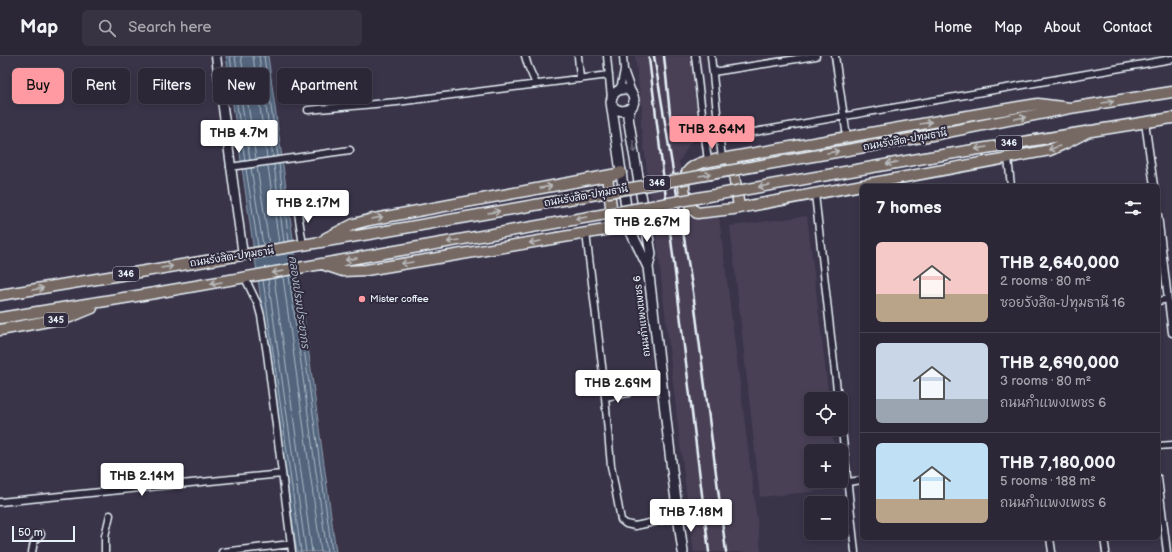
<!DOCTYPE html>
<html lang="en">
<head>
<meta charset="utf-8">
<style>
	body { margin:0; font-family:"Balsamiq Sans","Playpen Sans Thai",sans-serif; background:#383342; color:#f1f3f6; height:100vh; display:flex; flex-direction:column; font-size:15px; white-space:nowrap }
	* { box-sizing:border-box; margin:0 }
	p { font-size:13px; color:#a6a5ad }
	.icon { flex:none; width:22px; height:22px; fill:none; stroke:currentColor; stroke-width:2; stroke-linecap:round; stroke-linejoin:round }
	.map { position:relative; flex:1; overflow:hidden }
	.side { position:absolute; left:860px; top:128px; width:300px; height:356px; display:flex; flex-direction:column; background:#2c2737; border-radius:6px; box-shadow:0 2px 6px #0003,0 0 0 1px #484452 }
	.side>* { flex:none }
	.hud { position:absolute; left:12px; top:12px; width:380px; height:36px; display:flex; gap:8px }
	.controls { position:absolute; left:804px; top:336px; display:grid; gap:8px }
	.controls a { display:grid; place-items:center; width:44px; height:44px; border-radius:6px; background:#2c2737; box-shadow:0 2px 6px #0003,0 0 0 1px #484452; font-size:20px }
	.scale { position:absolute; left:12px; bottom:10px; width:63px; box-sizing:border-box; padding-left:4px; border:2px solid #e8f1f8; border-top:0; font-size:11px; line-height:14px; white-space:nowrap; color:#e8f1f8; -webkit-text-stroke:3px #2f2a3d; paint-order:stroke }
	.price { position:absolute; translate:-50% -34px; padding:0 9px; border-radius:4px; background:#fff; color:#222; font-size:13px; line-height:26px; filter:drop-shadow(0 1px 2px #0008) }
	.price::after { content:''; position:absolute; left:50%; top:24px; width:12px; height:9px; margin-left:-6px; background:inherit; clip-path:polygon(0 0,100% 0,50% 100%) }
	.price.on { background:#ff9aa2; color:#111 }
	ul { padding:0; list-style:none }
	li { display:flex; align-items:center; gap:12px; height:100px; padding:0 16px }
	li+li { border-top:1px solid #484452 }
	li span { display:grid; place-items:center; flex:none; width:112px; height:80px; border-radius:6px; color:#555 }
	li>.icon { margin-inline-start:auto }
	span .icon { width:48px; height:48px; fill:#fffc; stroke-width:1 }
	li b { font-size:17px }
	h2 { display:flex; justify-content:space-between; align-items:center; height:48px; padding:0 16px; font-size:17px }
	.tag { padding:0 14px; border-radius:6px; background:#2c2737; box-shadow:0 2px 6px #0003,0 0 0 1px #484452; font-size:14px; line-height:36px }
	.tag.on { background:#ff9aa2; color:#111 }
	header { display:flex; align-items:center; gap:24px; box-sizing:border-box; height:56px; padding:0 20px; background:#2c2737; border-bottom:1px solid #484452 }
	header strong { font-size:19px }
	nav { display:flex; gap:22px; margin-inline-start:auto; font-size:14px }
	.search { width:280px; height:36px; background:#383342; display:flex; align-items:center; gap:10px; box-sizing:border-box; padding:0 14px; border-radius:6px; color:#a6a5ad; font-size:15px }
	.map>svg:first-child { display:block }
</style>
</head>
<body>
<header>
<strong>Map</strong>
<div class="search"><svg class="icon" aria-label="search" viewBox="0 0 24 24"><circle cx="10" cy="10" r="6"/><path d="M15 15l6 6"/></svg>Search here</div>
<nav><a>Home</a><a>Map</a><a>About</a><a>Contact</a></nav>
</header>
<div class="map">
<svg width="1172" height="496" viewBox="0 0 1172 496">
	<rect width="100%" height="100%" fill="#3a3449"/>
	<filter id="ink" filterUnits="userSpaceOnUse"><feTurbulence type="fractalNoise" baseFrequency=".025" numOctaves="2"/><feDisplacementMap in="SourceGraphic" scale="8" xChannelSelector="R" yChannelSelector="G"/><feConvolveMatrix kernelMatrix="1 2 1 2 8 2 1 2 1" color-interpolation-filters="sRGB"/></filter>
	<g filter="url(#ink)">
		<path fill="#484057" d="M 635,0 L 701,0 L 709,73 L 690,87 L 679,106 L 692,160 L 719,161 L 761,496 L 694,496 L 679,379 L 657,186 L 641,70 L 642,53 Z
			M 807,160 L 829,343 L 811,343 L 811,373 L 832,373 L 835,395 L 811,395 L 811,425 L 839,425 L 839,433 L 760,441 L 730,170 Z"/>
		<path fill="#52657d" stroke="#8e9dae" d="M 226,0 L 268,0 L 336,496 L 297,496 Z"/>
		<g fill="none" stroke-linecap="round" stroke-linejoin="round">
			<path stroke="#acb9c7" stroke-width="1" d="M 230,0 L 245,105
				M 235,0 L 250,104
				M 241,0 L 256,103
				M 253,0 L 267,102
				M 259,0 L 273,101
				M 264,0 L 278,100
				M 279,108 L 289,185
				M 274,109 L 284,186
				M 268,110 L 279,187
				M 257,111 L 269,188
				M 251,112 L 263,189
				M 246,113 L 258,190
				M 294,219 L 332,496
				M 289,220 L 327,496
				M 283,221 L 321,496
				M 274,222 L 312,496
				M 268,223 L 306,496
				M 263,224 L 301,496"/>
			<defs>
				<path id="minor" d="M 525,0 L 528,10 L 536,28
					M 578,0 L 580,23
					M 607,0 L 611,42
					M 623,0 L 624,14 L 633,39
					M 695,0 L 708,105
					M 711,0 L 722,103
					M 835,0 L 847,81
					M 713,16 L 816,0
					M 618,34 L 621,29 L 624,14
					M 308,54 L 397,46 L 609,19
					M 1145,66 L 1154,130
					M 720,82 L 1172,3
					M 1008,102 L 1011,130
					M 230,111 L 350,94
					M 815,138 L 838,343
					M 297,150 L 303,189
					M 1158,159 L 1172,277
					M 586,177 L 603,318 L 611,410 L 621,464 L 626,468 L 635,470 L 678,461
					M 245,222 L 258,249 L 261,260 L 267,298 L 292,496
					M 1158,245 L 1168,243
					M 605,341 L 628,337
					M 841,364 L 855,496
					M 1158,390 L 1172,389
					M 1158,422 L 1167,496
					M 848,426 L 862,424
					M 0,446 L 282,418
					M 1050,482 L 1052,496
					M 1104,482 L 1106,496
					M 32,496 L 34,486 L 41,478
					M 105,496 L 105,480 L 110,459
					M 222,496 L 291,488"/>
				<path id="tertiary" d="M 216,0 L 243,199"/>
				<path id="secondary" d="M 612,49 C 619,60 638,54 633,40 C 627,27 612,34 611,46 L 629,172 L 648,211 L 672,414 L 683,496
					M 630,53 L 628,61 L 651,198 L 648,211"/>
				<path id="primary" d="M 1070,52 L 1038,48 L 1019,51 L 704,106 C 697,108 689,111 686,119 C 681,131 686,150 697,157 L 733,153 L 1050,94 L 1066,87 L 1089,75
					M 927,80 L 1070,52 L 1172,36
					M 930,101 L 1172,62
					M 732,106 L 739,151
					M 607,120 L 614,172
					M 326,182 L 354,168 L 369,164 L 617,118 L 621,116
					M 325,209 L 343,215 L 366,214 L 623,171 L 629,172
					M 0,239 L 387,175
					M 0,262 L 155,237 L 390,196
					M 0,274 L 70,261 L 92,252"/>
			</defs>
			<use href="#minor" stroke="#e8f1f8" stroke-width="9"/>
			<use href="#tertiary" stroke="#e8f1f8" stroke-width="11"/>
			<use href="#secondary" stroke="#e8f1f8" stroke-width="12"/>
			<use href="#primary" stroke="#e8f1f8" stroke-width="13"/>
			<use href="#minor" stroke="#2f2a3d" stroke-width="6"/>
			<use href="#tertiary" stroke="#2f2a3d" stroke-width="8"/>
			<use href="#secondary" stroke="#2f2a3d" stroke-width="9"/>
			<use href="#primary" stroke="#766964" stroke-width="10"/>
			<path stroke="#e8f1f8" stroke-width="2.5" d="M 654,0 L 693,236 L 726,496
				M 664,0 L 671,68
				M 649,2 L 709,496"/>
			<defs>
				<path id="primary-bridge" d="M 387,175 L 927,80
					M 390,196 L 930,101"/>
			</defs>
			<use href="#primary-bridge" stroke="#e8f1f8" stroke-width="13" stroke-linecap="butt"/>
			<use href="#primary-bridge" stroke="#766964" stroke-width="10"/>
		</g>
		<defs><path id="oneway-shaft" d="M-6 0H5M1.5-3L5.5 0L1.5 3" fill="none" stroke-width="1.6" stroke-linecap="round" stroke-linejoin="round"/></defs>
		<g stroke="#babbbd">
			<use href="#oneway-shaft" transform="translate(1108 46) rotate(-9)"/>
			<use href="#oneway-shaft" transform="translate(1020 62) rotate(-12)"/>
			<use href="#oneway-shaft" transform="translate(926 67) rotate(-10)"/>
			<use href="#oneway-shaft" transform="translate(981 92) rotate(170)"/>
			<use href="#oneway-shaft" transform="translate(1054 92) rotate(161)"/>
			<use href="#oneway-shaft" transform="translate(833 96) rotate(-10)"/>
			<use href="#oneway-shaft" transform="translate(892 107) rotate(170)"/>
			<use href="#oneway-shaft" transform="translate(705 119) rotate(-10)"/>
			<use href="#oneway-shaft" transform="translate(764 130) rotate(170)"/>
			<use href="#oneway-shaft" transform="translate(546 131) rotate(-11)"/>
			<use href="#oneway-shaft" transform="translate(494 156) rotate(-10)"/>
			<use href="#oneway-shaft" transform="translate(377 162) rotate(-10)"/>
			<use href="#oneway-shaft" transform="translate(581 162) rotate(170)"/>
			<use href="#oneway-shaft" transform="translate(453 185) rotate(170)"/>
			<use href="#oneway-shaft" transform="translate(535 186) rotate(170)"/>
			<use href="#oneway-shaft" transform="translate(351 203) rotate(169)"/>
			<use href="#oneway-shaft" transform="translate(407 207) rotate(171)"/>
			<use href="#oneway-shaft" transform="translate(167 211) rotate(-9)"/>
			<use href="#oneway-shaft" transform="translate(278 216) rotate(170)"/>
			<use href="#oneway-shaft" transform="translate(216 227) rotate(170)"/>
			<use href="#oneway-shaft" transform="translate(38 233) rotate(-10)"/>
		</g>
		<use stroke="#70707e" href="#oneway-shaft" transform="translate(634 91) rotate(80)"/>
	</g>
	<circle fill="#ff9aa2" stroke="#2f2a3d" stroke-width="1.5" cx="362" cy="243" r="4"/>
	<g text-anchor="middle" dominant-baseline="central" stroke-width="4" stroke-linejoin="round" paint-order="stroke">
		<g fill="#2f2a3d" stroke="#b0b5c0" stroke-width="1">
			<rect x="996" y="80" width="26" height="14" rx="3"/>
			<rect x="644" y="120" width="26" height="14" rx="3"/>
			<rect x="113" y="211" width="26" height="14" rx="3"/>
			<rect x="44" y="257" width="24" height="14" rx="3"/>
		</g>
		<g font-size="9" font-weight="bold" fill="#e8f1f8">
			<text x="1009" y="87">346</text>
			<text x="657" y="127">346</text>
			<text x="126" y="218">346</text>
			<text x="56" y="264">345</text>
		</g>
		<g font-size="10" fill="#e8f1f8" stroke="#2f2a3d">
			<text transform="translate(905 84) rotate(-10)">ถนนรังสิต-ปทุมธานี</text>
			<text transform="translate(586 140) rotate(-10)">ถนนรังสิต-ปทุมธานี</text>
			<text transform="translate(232 201) rotate(-9)">ถนนรังสิต-ปทุมธานี</text>
			<text transform="translate(642 260) rotate(-97)">ถนนกำแพงเพชร 6</text>
		</g>
		<g font-size="10" fill="#e8f1f8" stroke="#2f2a3d" text-anchor="start">
			<text x="370" y="243">Mister coffee</text>
		</g>
		<g font-size="11" font-style="italic" fill="#acb9c7" stroke="#2f2a3d">
			<text transform="translate(299 246) rotate(82)">คลองเปรมประชากร</text>
		</g>
	</g>
</svg>
<div class="controls">
<a><svg class="icon" aria-label="locate" viewBox="0 0 24 24"><circle cx="12" cy="12" r="6"/><path d="M12 2v4M12 18v4M2 12h4M18 12h4"/></svg></a>
<a>+</a>
<a>−</a>
</div>
<div class="scale">50 m</div>
<b class="price on" style="left:712px;top:94px">THB 2.64M</b>
<b class="price" style="left:239px;top:98px">THB 4.7M</b>
<b class="price" style="left:308px;top:168px">THB 2.17M</b>
<b class="price" style="left:647px;top:187px">THB 2.67M</b>
<b class="price" style="left:618px;top:348px">THB 2.69M</b>
<b class="price" style="left:142px;top:441px">THB 2.14M</b>
<b class="price" style="left:691px;top:477px">THB 7.18M</b>
<div class="hud">
<a class="tag on">Buy</a>
<a class="tag">Rent</a>
<a class="tag">Filters</a>
<a class="tag">New</a>
<a class="tag">Apartment</a>
</div>
<section class="side">
<h2>7 homes<svg class="icon" aria-label="filters" viewBox="0 0 24 24"><path d="M4 7h16M4 17h16"/><circle cx="9" cy="7" r="2"/><circle cx="15" cy="17" r="2"/></svg></h2>
<ul>
<li><span style="background:linear-gradient(#f6c9c9 65%,#b9a48a 0)"><svg class="icon" aria-label="home" viewBox="0 0 24 24"><path d="M3 11l9-7 9 7M6 9v11h12V9"/></svg></span><div><b>THB 2,640,000</b><p>2 rooms · 80 m²</p><p>ซอยรังสิต-ปทุมธานี 16</p></div></li>
<li><span style="background:linear-gradient(#c9d6e8 70%,#9aa5b1 0)"><svg class="icon" aria-label="home" viewBox="0 0 24 24"><path d="M3 11l9-7 9 7M6 9v11h12V9"/></svg></span><div><b>THB 2,690,000</b><p>3 rooms · 80 m²</p><p>ถนนกำแพงเพชร 6</p></div></li>
<li><span style="background:linear-gradient(#bfe0f5 70%,#b9a48a 0)"><svg class="icon" aria-label="home" viewBox="0 0 24 24"><path d="M3 11l9-7 9 7M6 9v11h12V9"/></svg></span><div><b>THB 7,180,000</b><p>5 rooms · 188 m²</p><p>ถนนกำแพงเพชร 6</p></div></li>
</ul>
</section>
</div>
</body>
</html>
